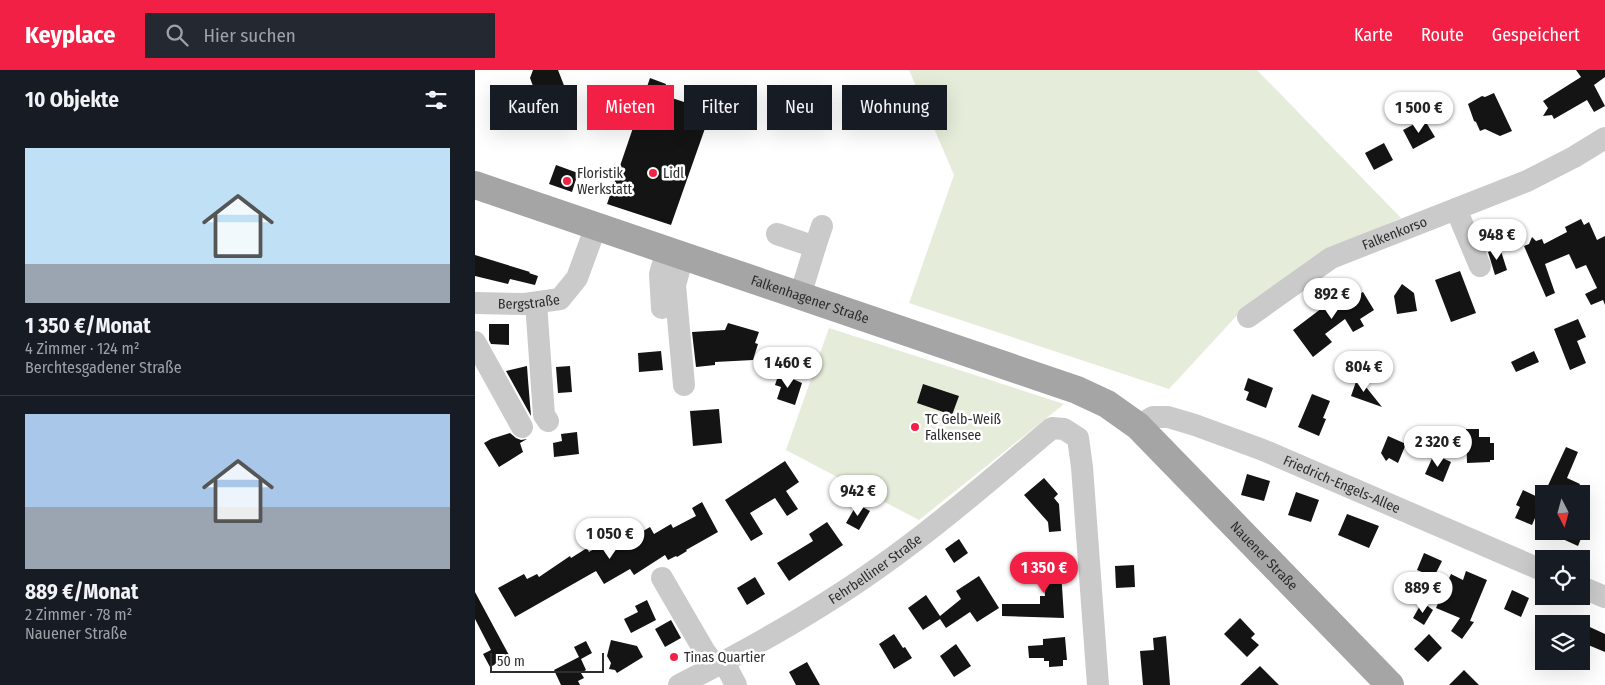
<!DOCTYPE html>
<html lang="de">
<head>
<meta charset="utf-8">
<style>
	body { margin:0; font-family:"Fira Sans Condensed",sans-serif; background:#242831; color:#f1f3f6; height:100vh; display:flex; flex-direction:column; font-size:19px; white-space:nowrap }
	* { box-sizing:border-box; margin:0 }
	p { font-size:16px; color:#9ea1a6 }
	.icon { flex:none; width:28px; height:28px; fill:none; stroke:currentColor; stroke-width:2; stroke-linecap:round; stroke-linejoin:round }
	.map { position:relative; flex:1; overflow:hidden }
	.drawer { display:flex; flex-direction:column; background:#171b24; width:475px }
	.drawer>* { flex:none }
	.hud { position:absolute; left:15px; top:15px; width:475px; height:45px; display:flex; gap:10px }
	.needle { width:32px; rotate:174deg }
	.fabs { position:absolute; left:1060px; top:415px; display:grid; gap:10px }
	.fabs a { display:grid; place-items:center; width:55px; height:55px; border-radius:0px; background:#171b24; box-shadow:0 5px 20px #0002; font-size:25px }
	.scale { position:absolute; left:15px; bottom:12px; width:114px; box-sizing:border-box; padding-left:5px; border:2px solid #2d2d2d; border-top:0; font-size:14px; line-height:18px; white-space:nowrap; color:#2d2d2d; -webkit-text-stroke:4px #fff; paint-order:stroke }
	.price { position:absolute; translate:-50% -42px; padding:0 11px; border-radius:18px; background:#fff; color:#222; font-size:16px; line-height:32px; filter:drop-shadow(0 1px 2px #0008) }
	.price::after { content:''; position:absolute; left:50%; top:30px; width:15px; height:11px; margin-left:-8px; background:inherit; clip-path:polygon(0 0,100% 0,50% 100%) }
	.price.selected { background:#f32045; color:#fff }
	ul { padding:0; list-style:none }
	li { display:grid; align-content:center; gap:10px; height:265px; padding:0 25px }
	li+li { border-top:1px solid #363941 }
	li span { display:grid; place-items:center; height:155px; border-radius:0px; color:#555 }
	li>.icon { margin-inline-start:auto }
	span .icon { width:90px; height:90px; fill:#fffc; stroke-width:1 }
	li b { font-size:21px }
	h2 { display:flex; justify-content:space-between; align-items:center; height:60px; padding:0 25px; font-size:21px }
	.pill { padding:0 18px; border-radius:0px; background:#171b24; box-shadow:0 5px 20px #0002; font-size:18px; line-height:45px }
	.pill.selected { background:#f32045; color:#fff }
	header { display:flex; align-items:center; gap:30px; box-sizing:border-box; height:70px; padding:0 25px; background:#f32045; color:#fff }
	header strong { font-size:24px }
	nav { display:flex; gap:28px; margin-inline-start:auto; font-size:18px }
	.search { width:350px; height:45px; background:#242831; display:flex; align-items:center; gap:12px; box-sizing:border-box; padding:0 18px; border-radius:0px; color:#9ea1a6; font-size:19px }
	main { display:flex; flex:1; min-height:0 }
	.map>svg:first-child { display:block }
</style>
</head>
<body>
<header>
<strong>Keyplace</strong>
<div class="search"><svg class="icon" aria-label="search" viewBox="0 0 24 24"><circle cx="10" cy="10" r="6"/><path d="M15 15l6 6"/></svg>Hier suchen</div>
<nav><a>Karte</a><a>Route</a><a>Gespeichert</a></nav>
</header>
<main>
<section class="drawer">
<h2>10 Objekte<svg class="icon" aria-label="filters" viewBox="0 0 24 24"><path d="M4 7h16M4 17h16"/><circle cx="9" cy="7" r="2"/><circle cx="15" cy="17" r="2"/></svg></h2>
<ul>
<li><span style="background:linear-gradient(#bfe0f5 75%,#9aa5b1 0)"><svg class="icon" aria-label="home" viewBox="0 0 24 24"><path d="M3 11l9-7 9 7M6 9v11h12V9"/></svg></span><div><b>1 350 €/Monat</b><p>4 Zimmer · 124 m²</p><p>Berchtesgadener Straße</p></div></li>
<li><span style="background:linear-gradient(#a9c7e8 60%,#9aa5b1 0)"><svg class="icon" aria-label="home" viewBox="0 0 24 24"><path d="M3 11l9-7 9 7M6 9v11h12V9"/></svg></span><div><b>889 €/Monat</b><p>2 Zimmer · 78 m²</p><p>Nauener Straße</p></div></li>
</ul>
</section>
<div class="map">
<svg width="1130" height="615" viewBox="0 0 1130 615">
	<rect width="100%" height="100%" fill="#fff"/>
	<path fill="#e5ecd9" d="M 434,0 L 782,0 L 926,148 L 849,182 L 767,240 L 694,319 L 434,233 L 479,105 Z
		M 354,258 L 589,334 L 444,450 L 311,380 Z"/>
	<path fill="#141414" d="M 58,0 L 83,0 L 90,18 L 80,23 L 81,25 L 64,32 L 55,8 Z
		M 1101,0 L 1130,0 L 1130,7 L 1119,15 L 1130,36 L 1119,42 L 1112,30 L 1079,49 L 1077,45 L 1068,46 L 1073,38 L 1068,31 L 1106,7 Z
		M 175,8 L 191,14 L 188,25 L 224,37 L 222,43 L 234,47 L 196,155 L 132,134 Z
		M 1019,23 L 1037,61 L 1025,66 L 1010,59 L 1005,61 L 1001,52 L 999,51 L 993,34 L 1007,26 L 1010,27 Z
		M 72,34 L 74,56 L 57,52 L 53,40 Z
		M 949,49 L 960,67 L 938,79 L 928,60 Z
		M 909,73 L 918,90 L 899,100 L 890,83 Z
		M 81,95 L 103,103 L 97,122 L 74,114 Z
		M 1106,149 L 1109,155 L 1114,152 L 1122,170 L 1130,166 L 1130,235 L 1128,230 L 1116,235 L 1110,224 L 1122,218 L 1111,195 L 1101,199 L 1094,184 L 1070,194 L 1080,223 L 1071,227 L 1049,176 L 1054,174 L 1057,167 L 1061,171 L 1067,169 L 1069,174 L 1092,162 L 1090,157 Z
		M 1025,178 L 1032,200 L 1020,205 L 1013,182 Z
		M 0,185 L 55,202 L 54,203 L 63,206 L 60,215 L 35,209 L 33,214 L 0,206 Z
		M 985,201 L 1001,243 L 976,252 L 960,210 Z
		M 927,214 L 939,223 L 942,241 L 922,244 L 919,226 Z
		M 856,216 L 867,234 L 888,222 L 899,240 L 885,249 L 889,256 L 878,262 L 870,249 L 850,264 L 857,272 L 838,287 L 818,260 L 851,235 L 844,224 Z
		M 1103,249 L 1111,267 L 1102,271 L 1111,293 L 1095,300 L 1079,259 Z
		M 253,253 L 284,262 L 280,273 L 283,274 L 278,290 L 240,292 L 240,295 L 221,297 L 217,262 L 250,260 Z
		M 14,254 L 34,254 L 34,275 L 16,274 L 14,270 Z
		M 186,281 L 188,300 L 164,302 L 163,283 Z
		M 1059,281 L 1064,292 L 1041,302 L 1036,292 Z
		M 283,283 L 294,287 L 289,299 L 279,296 Z
		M 52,296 L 53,310 L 56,346 L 31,301 Z
		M 95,296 L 97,322 L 83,323 L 81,297 Z
		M 304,303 L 327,313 L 320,335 L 302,329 L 306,317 L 300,315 Z
		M 883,306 L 891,317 L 907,337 L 876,326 Z
		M 773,308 L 798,318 L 791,338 L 771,330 L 774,322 L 769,320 Z
		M 448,314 L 484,326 L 477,345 L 442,333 Z
		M 837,324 L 855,331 L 848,348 L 851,349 L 844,366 L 823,357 Z
		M 244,339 L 247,373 L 218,376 L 215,341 Z
		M 991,359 L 1004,359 L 1004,367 L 1015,367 L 1015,373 L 1019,373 L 1019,390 L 1015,390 L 1015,392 L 992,393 Z
		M 102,362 L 104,384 L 79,387 L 78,373 L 87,371 L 86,364 Z
		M 35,363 L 41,368 L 46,370 L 52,369 L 45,373 L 48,382 L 24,397 L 9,373 L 16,369 Z
		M 913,366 L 931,374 L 923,393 L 914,388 L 911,391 L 906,383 Z
		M 1091,377 L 1103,382 L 1092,408 L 1105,414 L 1100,424 L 1069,424 Z
		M 959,384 L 976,392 L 968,412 L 950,404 Z
		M 310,391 L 324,412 L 311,421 L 323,439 L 312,446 L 300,428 L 275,443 L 288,464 L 276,471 L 250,430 Z
		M 772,404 L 795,411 L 789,431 L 766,425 Z
		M 569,408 L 583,424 L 579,428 L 584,434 L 586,461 L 574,462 L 573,452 L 549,425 Z
		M 1048,420 L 1069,430 L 1069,436 L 1063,449 L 1060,448 L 1057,455 L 1040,448 L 1045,437 L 1041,435 Z
		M 821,422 L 844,430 L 836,452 L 813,445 Z
		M 227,432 L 243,462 L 211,480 L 212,481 L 202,487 L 201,486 L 193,490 L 190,485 L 159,505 L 155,499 L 129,514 L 121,501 L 40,547 L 23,518 L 49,504 L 52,509 L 62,504 L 64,507 L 95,486 L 96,488 L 112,478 L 114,482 L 141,465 L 143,466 L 151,461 L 156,468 L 175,457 L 179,464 L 196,454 L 198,458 L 221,446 L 217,438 Z
		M 382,434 L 395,441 L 384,460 L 371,453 Z
		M 872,444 L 904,456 L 894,478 L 863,465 Z
		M 352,452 L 368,475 L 314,511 L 302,493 L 338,471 L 334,464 Z
		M 1070,461 L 1109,461 L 1103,476 Z
		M 484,469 L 493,483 L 479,493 L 470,479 Z
		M 949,483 L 967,491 L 959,507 L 942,500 Z
		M 585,484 L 589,548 L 527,546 L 527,534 L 565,534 L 565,526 L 570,526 L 566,485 Z
		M 659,495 L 660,517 L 641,518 L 640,496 Z
		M 991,501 L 1012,510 L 995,551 L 999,552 L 987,569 L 976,561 L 985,548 L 961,538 L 976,504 L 988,510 Z
		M 504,506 L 524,538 L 502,552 L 495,542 L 471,558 L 465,549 L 448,560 L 433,538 L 451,525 L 465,546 L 486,529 L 481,521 Z
		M 280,507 L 290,524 L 272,535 L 262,518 Z
		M 1037,520 L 1054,528 L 1046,547 L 1029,539 Z
		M 0,522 L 35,587 L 15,597 L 8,584 L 16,580 L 0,549 Z
		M 172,530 L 181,550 L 156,563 L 149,549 L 163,542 L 160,536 Z
		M 947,532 L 958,540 L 949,555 L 938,548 Z
		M 765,548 L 780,564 L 776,568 L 784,575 L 772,587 L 749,564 Z
		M 196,550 L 206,568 L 190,577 L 180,559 Z
		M 1106,553 L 1130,564 L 1130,582 L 1106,572 Z
		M 419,564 L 428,578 L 430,577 L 437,588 L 419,599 L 404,574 Z
		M 954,564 L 967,578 L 953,592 L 939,579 Z
		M 691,566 L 695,615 L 668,615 L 665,581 L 679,580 L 678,568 Z
		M 590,567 L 592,590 L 588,590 L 588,596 L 574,597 L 574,591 L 569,591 L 569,588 L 554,588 L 553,576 L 568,575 L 568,569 Z
		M 136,570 L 162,576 L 168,587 L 142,603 L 140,600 L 134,599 L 136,593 L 132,586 Z
		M 111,571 L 117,583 L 106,589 L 111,600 L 106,603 L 109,608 L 103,611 L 105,615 L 86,615 L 79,600 L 104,587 L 99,577 Z
		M 481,574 L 496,596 L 479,607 L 465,586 Z
		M 332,592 L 345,615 L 321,615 L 314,602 Z
		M 785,596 L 804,615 L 765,615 Z
		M 989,600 L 1004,615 L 974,615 Z"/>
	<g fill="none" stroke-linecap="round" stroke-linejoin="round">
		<g stroke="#cacaca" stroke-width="22">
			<path d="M 981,139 L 1005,196"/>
			<path d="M 302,164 L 340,177 L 325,226"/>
			<path d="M 340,177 L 347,156"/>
			<path d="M 208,186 L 200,215 L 209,315"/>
			<path id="s1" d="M 0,233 L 50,234 L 85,229 L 102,208 L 121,156"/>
			<path d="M 61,233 L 69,345 L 73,351"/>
			<path d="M 187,238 L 185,204 L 192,180"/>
			<path id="s2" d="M 773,247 L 856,188 L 1052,111 L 1099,87 L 1130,68"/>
			<path d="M 0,272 L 47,357"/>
			<path id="s3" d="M 663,356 L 678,347 L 693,347 L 720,355 L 788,380 L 1069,501"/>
			<path d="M 187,508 L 230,582 L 241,596"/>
			<path d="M 1106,517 L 1130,527"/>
			<path d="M 249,592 L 261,615"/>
			<path id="s4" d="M 204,615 C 273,580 340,543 403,498 C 464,455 520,406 577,358 L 589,359 L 603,368 L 607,397 L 623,615"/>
		</g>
		<path stroke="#a5a5a5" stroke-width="28" id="s5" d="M 0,115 L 602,320 L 632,334 L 663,356 L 915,615"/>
	</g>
	<g fill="#f32045" stroke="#fff" stroke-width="2">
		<circle cx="178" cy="103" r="5"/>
		<circle cx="92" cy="111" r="5"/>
		<circle cx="440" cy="357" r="5"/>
		<circle cx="199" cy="587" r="5"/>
	</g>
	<g text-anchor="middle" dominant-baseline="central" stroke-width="5" stroke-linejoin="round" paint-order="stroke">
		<g font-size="14" fill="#2d2d2d" stroke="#fff" text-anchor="start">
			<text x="102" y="103">Floristik<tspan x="102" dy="16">Werkstatt</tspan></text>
			<text x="188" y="103">Lidl</text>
			<text x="450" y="349">TC Gelb-Weiß<tspan x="450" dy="16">Falkensee</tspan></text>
			<text x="209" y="587">Tinas Quartier</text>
		</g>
		<g font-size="14" fill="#2d2d2d" stroke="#fff">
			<text stroke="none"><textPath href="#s2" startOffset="170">Falkenkorso</textPath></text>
			<text stroke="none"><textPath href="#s1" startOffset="54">Bergstraße</textPath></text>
			<text stroke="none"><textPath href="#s5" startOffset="354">Falkenhagener Straße</textPath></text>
			<text stroke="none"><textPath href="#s3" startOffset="219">Friedrich-Engels-Allee</textPath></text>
			<text stroke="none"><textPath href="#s5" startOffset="888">Nauener Straße</textPath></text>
			<text stroke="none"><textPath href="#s4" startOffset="228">Fehrbelliner Straße</textPath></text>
		</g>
	</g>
</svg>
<div class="fabs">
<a><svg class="needle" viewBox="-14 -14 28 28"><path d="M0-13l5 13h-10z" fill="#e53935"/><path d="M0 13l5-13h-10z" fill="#9ea1a6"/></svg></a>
<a><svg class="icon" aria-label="locate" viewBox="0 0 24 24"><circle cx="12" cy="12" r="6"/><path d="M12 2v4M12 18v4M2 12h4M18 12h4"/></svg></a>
<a><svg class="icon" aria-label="layers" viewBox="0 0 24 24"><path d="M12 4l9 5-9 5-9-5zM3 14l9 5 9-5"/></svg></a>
</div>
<div class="scale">50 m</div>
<b class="price" style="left:944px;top:64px">1 500 €</b>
<b class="price" style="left:1022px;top:191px">948 €</b>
<b class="price" style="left:857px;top:250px">892 €</b>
<b class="price" style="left:313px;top:319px">1 460 €</b>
<b class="price" style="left:889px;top:323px">804 €</b>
<b class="price" style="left:963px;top:398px">2 320 €</b>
<b class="price" style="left:383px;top:447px">942 €</b>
<b class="price" style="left:135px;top:490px">1 050 €</b>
<b class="price selected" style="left:569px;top:524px">1 350 €</b>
<b class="price" style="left:948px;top:544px">889 €</b>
<div class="hud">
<a class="pill">Kaufen</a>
<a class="pill selected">Mieten</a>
<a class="pill">Filter</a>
<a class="pill">Neu</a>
<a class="pill">Wohnung</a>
</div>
</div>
</main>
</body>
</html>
